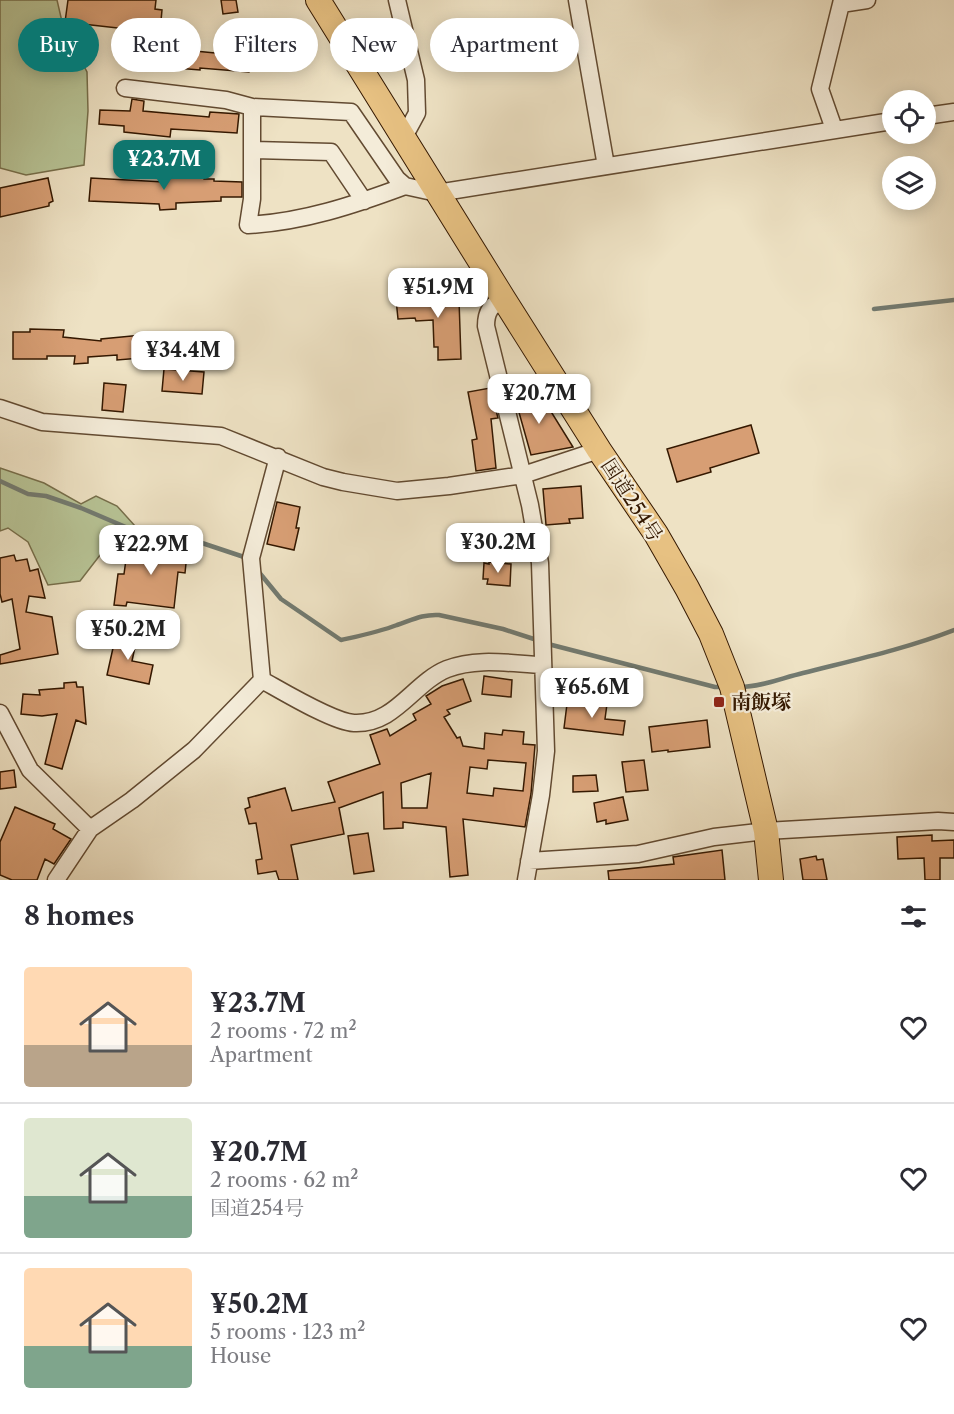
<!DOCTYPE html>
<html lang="en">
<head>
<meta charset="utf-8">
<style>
	body { margin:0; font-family:"Libre Caslon Text","Noto Serif JP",serif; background:#f7f7f7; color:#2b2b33; height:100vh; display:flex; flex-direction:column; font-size:22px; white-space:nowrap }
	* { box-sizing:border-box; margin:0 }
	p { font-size:20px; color:#7c7c81 }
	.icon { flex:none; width:33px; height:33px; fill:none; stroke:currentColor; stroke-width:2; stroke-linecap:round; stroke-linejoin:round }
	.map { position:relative; height:880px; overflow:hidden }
	.side { display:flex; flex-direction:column; background:#fff; flex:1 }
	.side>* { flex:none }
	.hud { position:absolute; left:18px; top:18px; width:600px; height:54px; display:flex; gap:12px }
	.fabs { position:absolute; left:882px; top:90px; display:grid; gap:12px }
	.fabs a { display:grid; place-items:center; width:54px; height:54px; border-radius:50%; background:#fff; box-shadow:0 3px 15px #0003; font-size:30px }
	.price { position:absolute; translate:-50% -51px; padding:0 14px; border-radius:12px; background:#fff; color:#222; font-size:20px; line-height:39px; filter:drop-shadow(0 2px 3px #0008) }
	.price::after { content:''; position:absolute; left:50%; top:36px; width:18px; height:14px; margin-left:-9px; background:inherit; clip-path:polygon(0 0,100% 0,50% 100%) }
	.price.on { background:#0f766e; color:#fff }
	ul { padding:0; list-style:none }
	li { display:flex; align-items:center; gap:18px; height:150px; padding:0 24px }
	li+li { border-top:2px solid #e1e1e2 }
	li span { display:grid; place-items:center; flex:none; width:168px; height:120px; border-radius:6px; color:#555 }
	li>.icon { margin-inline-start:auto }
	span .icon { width:72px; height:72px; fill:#fffc; stroke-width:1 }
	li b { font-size:26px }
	h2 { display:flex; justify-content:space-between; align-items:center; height:72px; padding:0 24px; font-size:26px }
	.pill { padding:0 21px; border-radius:27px; background:#fff; box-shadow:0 3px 15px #0003; font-size:21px; line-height:54px }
	.pill.on { background:#0f766e; color:#fff }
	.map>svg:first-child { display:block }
</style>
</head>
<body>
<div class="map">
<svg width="954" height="880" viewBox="0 0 954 880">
	<rect width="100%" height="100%" fill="#eee2c4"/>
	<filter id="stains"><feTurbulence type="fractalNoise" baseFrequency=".00333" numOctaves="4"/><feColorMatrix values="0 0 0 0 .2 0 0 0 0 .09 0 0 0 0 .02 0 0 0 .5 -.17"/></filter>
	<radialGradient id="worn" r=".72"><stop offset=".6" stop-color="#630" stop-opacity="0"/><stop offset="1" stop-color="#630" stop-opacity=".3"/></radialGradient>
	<path fill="#b7c395" stroke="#766e4a" stroke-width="1.5" d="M 0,0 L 57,0 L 63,26 L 87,72 L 88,111 L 84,165 L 26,175 L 0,168 Z
		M 0,468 L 44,483 L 81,504 L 96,496 L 117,506 L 136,527 L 107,546 L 80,581 L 48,585 L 28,542 L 8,528 L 0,531 Z"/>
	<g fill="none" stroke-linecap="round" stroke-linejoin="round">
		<path stroke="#727a70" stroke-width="4.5" d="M 874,309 L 954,300
			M 0,481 L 28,494 L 46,496 L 81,508 L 156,540 L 179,538 L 196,541 L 247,558
			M 258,571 L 281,599 L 341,640 C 359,636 379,632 397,625 C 412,620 423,614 439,615 L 503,629 L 540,641
			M 548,644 L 715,687 L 723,687
			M 740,687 C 761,687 782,678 803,673 C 854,660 905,649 954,630"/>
	</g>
	<path fill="#d79e74" stroke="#341800" stroke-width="1.5" fill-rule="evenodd" d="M 68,0 L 156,0 L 155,9 L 162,10 L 161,21 L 154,21 L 153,32 L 65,22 Z
		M 221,0 L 236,0 L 238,12 L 223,14 Z
		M 154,47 L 256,57 L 255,70 L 250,70 L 249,72 L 200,68 L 200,70 L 176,68 L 176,65 L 152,62 Z
		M 132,99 L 144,101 L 143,111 L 209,117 L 210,112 L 239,114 L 237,133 L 171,129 L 170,137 L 124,132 L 124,126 L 99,124 L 100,110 L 130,111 Z
		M 203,175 L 204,179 L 214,179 L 214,181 L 242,182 L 242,197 L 221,197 L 221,201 L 176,203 L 176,209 L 160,210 L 159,204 L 89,201 L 91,178 L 164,182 L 164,178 Z
		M 48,178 L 53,201 L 49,203 L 49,206 L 0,217 L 0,188 Z
		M 462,287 L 463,300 L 459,300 L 461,359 L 438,360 L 438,347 L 434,347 L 433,320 L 416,321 L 415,318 L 398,319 L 396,299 L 447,293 L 446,288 Z
		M 30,329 L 64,330 L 63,337 L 101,341 L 101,339 L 142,335 L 143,340 L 153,339 L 155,363 L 142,364 L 141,358 L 117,360 L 117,355 L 88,357 L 88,363 L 74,364 L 75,356 L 47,356 L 47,359 L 13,359 L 13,332 L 30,332 Z
		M 164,369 L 204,372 L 202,394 L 162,391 Z
		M 522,382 L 527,406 L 542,397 L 573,447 L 531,455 L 511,384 Z
		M 104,383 L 126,385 L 123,412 L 102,410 Z
		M 490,388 L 498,418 L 491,419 L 496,468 L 476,471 L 472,440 L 477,439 L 468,392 Z
		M 751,425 L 759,453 L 710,468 L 711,472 L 677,482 L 667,449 Z
		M 581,486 L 583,518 L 569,519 L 570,523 L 546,525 L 543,489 Z
		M 277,502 L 300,507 L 296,528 L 299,528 L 294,550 L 267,544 Z
		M 171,542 L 188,544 L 185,573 L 178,572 L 174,608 L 127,602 L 126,606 L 114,605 L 118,574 L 124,574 L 128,545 L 170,551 Z
		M 14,555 L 16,561 L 27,559 L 30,571 L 38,569 L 45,598 L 29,596 L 26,612 L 52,617 L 58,654 L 0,664 L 0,655 L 20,649 L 12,599 L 2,602 L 0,594 L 0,558 Z
		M 489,562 L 511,564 L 510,586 L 487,584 L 488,579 L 483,579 L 484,563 L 489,564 Z
		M 117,630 L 133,634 L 131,641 L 136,642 L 132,661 L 153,665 L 149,684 L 107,675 Z
		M 484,676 L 512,680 L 511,697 L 482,694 Z
		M 463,679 L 471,701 L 447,710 L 450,714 L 444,717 L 457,738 L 460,737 L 463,746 L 484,749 L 485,733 L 502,735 L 503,730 L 524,732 L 523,744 L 535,745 L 531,794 L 525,827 L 463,819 L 468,875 L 450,877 L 446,827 L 403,822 L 403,828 L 384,829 L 383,792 L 339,808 L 344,834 L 291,845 L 298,880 L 279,880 L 276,871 L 258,874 L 256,860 L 262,859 L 256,823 L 249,824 L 245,809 L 250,807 L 248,798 L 285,788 L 292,811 L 335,802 L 328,782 L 380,764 L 370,735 L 387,729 L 390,736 L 416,720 L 413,714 L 431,704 L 426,696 L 442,686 ZM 488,760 L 526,763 L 523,791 L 494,788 L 493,796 L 467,793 L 470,767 L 487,769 ZM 431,773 L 427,808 L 402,808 L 401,783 Z
		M 76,682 L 77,687 L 83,687 L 86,724 L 76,720 L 62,769 L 45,764 L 57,714 L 42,716 L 21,714 L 23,694 L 40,695 L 39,690 L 64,688 L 64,683 Z
		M 591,702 L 607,704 L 605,719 L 625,721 L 623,735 L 564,728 L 567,704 L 591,707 Z
		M 707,720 L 710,747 L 668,752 L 668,750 L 652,752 L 649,727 Z
		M 644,760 L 648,790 L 626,792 L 622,762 Z
		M 14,770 L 16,787 L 0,789 L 0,772 Z
		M 596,775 L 598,791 L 573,792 L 573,776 Z
		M 623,797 L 628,820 L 606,824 L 606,820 L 597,822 L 594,803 Z
		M 15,807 L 55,824 L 53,829 L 71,839 L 54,864 L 45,859 L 37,880 L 12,880 L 0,875 L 0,842 Z
		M 368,833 L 374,871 L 354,874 L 348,836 Z
		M 932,835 L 932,841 L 954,840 L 954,858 L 940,858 L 940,880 L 925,880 L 924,858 L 898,859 L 897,837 Z
		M 722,850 L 725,880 L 609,880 L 608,871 L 674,864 L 673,857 Z
		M 816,856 L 817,860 L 823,859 L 827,880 L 803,880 L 800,859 Z"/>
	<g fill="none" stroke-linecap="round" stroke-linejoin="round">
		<defs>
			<path id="minor" d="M 397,0 L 416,80 L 417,113 L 404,137
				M 577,0 L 606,166
				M 841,4 L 867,0
				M 125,88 L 226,100 L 252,107 L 351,112 L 397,179 L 405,186 L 437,193 L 892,121
				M 252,107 L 252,199 L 248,225 C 303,222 354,205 405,186
				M 926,116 L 954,112
				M 834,129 L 820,89 L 842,0
				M 252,150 L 331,152 L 364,201
				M 503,298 C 491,306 486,311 486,326 L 530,505 L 540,563 L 546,751 L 541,795 L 526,880
				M 0,408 L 42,422 L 221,436 L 323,477 L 343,482 L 397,491 L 449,486 L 523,475 L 599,450
				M 262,680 C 282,691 333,722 354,723 C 395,725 413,683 447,669 C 478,657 512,664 543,665
				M 0,713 L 30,770 L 90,829
				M 529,861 L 638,854 L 714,837 L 766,831 L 938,821 L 954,822
				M 56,880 L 90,829 L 132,800 L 194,750 L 262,680 L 251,558 L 278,457"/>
			<path id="highway" d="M 318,0 L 503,298 L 599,450 L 656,534 L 687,588 L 711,634 L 732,687 L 766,831 L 771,880"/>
		</defs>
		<use href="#minor" stroke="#624a31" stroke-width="19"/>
		<use href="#highway" stroke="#341800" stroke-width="26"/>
		<use href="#minor" stroke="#f4ecd9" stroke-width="16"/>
		<use href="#highway" stroke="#e7c182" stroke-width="24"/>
	</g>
	<rect fill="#8f2418" stroke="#f4ecd9" stroke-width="2" x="713" y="696" width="12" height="12" rx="3"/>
	<g text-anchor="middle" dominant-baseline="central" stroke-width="4.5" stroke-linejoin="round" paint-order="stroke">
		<g font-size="20" fill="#341800" stroke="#f4ecd9">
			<text transform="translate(632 500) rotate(57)">国道254号</text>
		</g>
		<g font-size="20" font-weight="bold" fill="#341800" stroke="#f4ecd9" text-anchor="start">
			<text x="731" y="702">南飯塚</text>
		</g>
	</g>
	<rect width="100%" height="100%" filter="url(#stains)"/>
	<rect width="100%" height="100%" fill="url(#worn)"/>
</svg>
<div class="fabs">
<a><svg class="icon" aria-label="locate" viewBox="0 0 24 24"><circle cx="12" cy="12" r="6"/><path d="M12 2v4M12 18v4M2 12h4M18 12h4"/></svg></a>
<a><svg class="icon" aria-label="layers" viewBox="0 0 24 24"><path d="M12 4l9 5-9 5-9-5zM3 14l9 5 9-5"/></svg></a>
</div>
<b class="price on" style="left:164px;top:191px">¥23.7M</b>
<b class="price" style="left:438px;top:319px">¥51.9M</b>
<b class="price" style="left:183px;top:382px">¥34.4M</b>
<b class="price" style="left:539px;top:425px">¥20.7M</b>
<b class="price" style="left:498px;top:574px">¥30.2M</b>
<b class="price" style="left:151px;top:576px">¥22.9M</b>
<b class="price" style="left:128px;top:661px">¥50.2M</b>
<b class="price" style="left:592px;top:719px">¥65.6M</b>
<div class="hud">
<a class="pill on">Buy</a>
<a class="pill">Rent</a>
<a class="pill">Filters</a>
<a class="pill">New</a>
<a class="pill">Apartment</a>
</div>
</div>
<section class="side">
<h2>8 homes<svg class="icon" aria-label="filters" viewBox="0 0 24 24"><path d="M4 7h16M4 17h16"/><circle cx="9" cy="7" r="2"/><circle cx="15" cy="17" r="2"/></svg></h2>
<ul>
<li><span style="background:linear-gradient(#ffd9b3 65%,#b9a48a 0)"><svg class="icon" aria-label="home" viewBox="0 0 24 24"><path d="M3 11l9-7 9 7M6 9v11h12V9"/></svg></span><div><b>¥23.7M</b><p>2 rooms · 72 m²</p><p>Apartment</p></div><svg class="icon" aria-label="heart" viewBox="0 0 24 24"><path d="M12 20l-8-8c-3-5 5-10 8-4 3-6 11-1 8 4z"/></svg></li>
<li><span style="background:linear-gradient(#dfe7d0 65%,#7fa58c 0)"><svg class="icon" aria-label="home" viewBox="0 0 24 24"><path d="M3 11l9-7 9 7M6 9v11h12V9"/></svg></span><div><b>¥20.7M</b><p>2 rooms · 62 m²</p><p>国道254号</p></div><svg class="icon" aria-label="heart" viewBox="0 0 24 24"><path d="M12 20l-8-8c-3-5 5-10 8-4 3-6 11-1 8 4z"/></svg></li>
<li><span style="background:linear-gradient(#ffd9b3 65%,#7fa58c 0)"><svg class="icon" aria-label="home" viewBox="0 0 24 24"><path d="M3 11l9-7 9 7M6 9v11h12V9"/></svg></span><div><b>¥50.2M</b><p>5 rooms · 123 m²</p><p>House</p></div><svg class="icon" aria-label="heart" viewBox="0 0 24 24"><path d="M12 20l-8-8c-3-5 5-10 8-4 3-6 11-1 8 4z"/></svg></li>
</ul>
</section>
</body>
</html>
